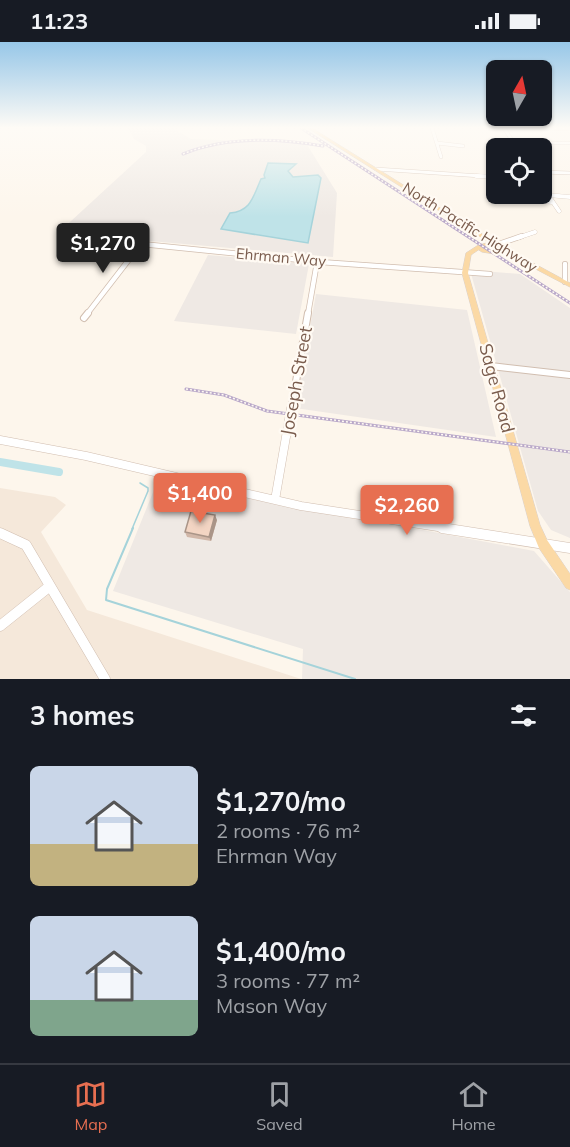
<!DOCTYPE html>
<html lang="en">
<head>
<meta charset="utf-8">
<style>
	body { margin:0; font-family:Mulish,sans-serif; background:#20242c; color:#f1f3f6; height:100vh; display:flex; flex-direction:column; font-size:22px; white-space:nowrap }
	* { box-sizing:border-box; margin:0 }
	p { font-size:20px; color:#9ea1a6 }
	.icon { flex:none; width:33px; height:33px; fill:none; stroke:currentColor; stroke-width:2; stroke-linecap:round; stroke-linejoin:round }
	.map { position:relative; height:637px; overflow:hidden }
	.panel { display:flex; flex-direction:column; background:#171b24; flex:1 }
	.panel>* { flex:none }
	.needle { width:39px; rotate:9deg }
	.buttons { position:absolute; left:486px; top:18px; display:grid; gap:12px }
	.buttons a { display:grid; place-items:center; width:66px; height:66px; border-radius:9px; background:#171b24; box-shadow:0 2px 4px #0004; font-size:30px }
	.price { position:absolute; translate:-50% -51px; padding:0 14px; border-radius:6px; background:#e76f51; color:#fff; font-size:20px; line-height:39px; filter:drop-shadow(0 2px 3px #0008) }
	.price::after { content:''; position:absolute; left:50%; top:36px; width:18px; height:14px; margin-left:-9px; background:inherit; clip-path:polygon(0 0,100% 0,50% 100%) }
	.price.selected { background:#222; color:#fff }
	ul { padding:0; list-style:none }
	li { display:flex; align-items:center; gap:18px; height:150px; padding:0 30px }
	li span { display:grid; place-items:center; flex:none; width:168px; height:120px; border-radius:9px; color:#555 }
	li>.icon { margin-inline-start:auto }
	span .icon { width:72px; height:72px; fill:#fffc; stroke-width:1 }
	li b { font-size:26px }
	h2 { display:flex; justify-content:space-between; align-items:center; height:72px; padding:0 30px; font-size:26px }
	.status { display:flex; justify-content:space-between; align-items:center; height:42px; padding:0 30px; background:#171b24; direction:ltr }
	.status svg { height:16px; fill:currentColor }
	.menu { display:flex; justify-content:space-around; align-items:center; height:84px; border-top:2px solid #363941; background:#171b24; font-size:16px; color:#9ea1a6 }
	.menu a { display:grid; justify-items:center; gap:3px }
	.menu .selected { color:#e76f51 }
	.map>svg:first-child { display:block }
</style>
</head>
<body>
<div class="status"><b>11:23</b><svg viewBox="0 0 49 12"><path d="M0 12V9h3v3zM5 12V6h3v6zM10 12V3h3v9zM15 12V0h3v12zM26 1h20v11H26zM47 4h2v5h-2z"/></svg></div>
<div class="map">
<svg width="570" height="637" viewBox="0 0 570 637">
	<rect width="100%" height="100%" fill="#fdf6ec"/>
	<path fill="#f5e8da" d="M 0,446 L 55,455 L 66,463 L 41,490 L 87,568 L 301,637 L 0,637 Z"/>
	<path fill="#efe9e4" d="M 128,86 L 173,86 L 191,97 L 306,101 L 337,151 L 333,215 L 58,191 L 146,110 L 146,104 L 134,97 Z
		M 208,213 L 309,222 L 296,292 L 174,279 Z
		M 470,228 L 520,232 L 570,266 L 570,496 L 551,488 L 538,469 Z
		M 316,252 L 467,268 L 496,395 L 295,366 Z
		M 158,438 L 534,509 L 570,550 L 570,637 L 302,637 L 303,607 L 113,549 Z"/>
	<path fill="#bfe3e8" stroke="#a5d3da" stroke-width="1.5" d="M 268,121 L 296,122 L 288,129 L 293,135 L 318,133 L 321,136 L 308,201 L 221,187 L 230,171 C 251,169 253,155 261,137 L 265,136 L 264,133 Z"/>
	<g fill="none" stroke-linecap="round" stroke-linejoin="round">
		<path stroke="#a5d3da" stroke-width="1.5" d="M 132,487 L 148,449 L 148,446 L 140,441"/>
		<path stroke="#a5d3da" stroke-width="2" d="M 133,486 L 107,547 L 106,558 L 355,637"/>
		<path stroke="#bfe3e8" stroke-width="8" d="M 0,420 L 59,430"/>
		<defs>
			<path id="minor-far5" d="M 432,86 L 441,115
				M 504,86 L 517,106
				M 542,86 L 570,87
				M 437,101 L 463,104
				M 514,101 L 570,101
				M 376,127 L 496,135
				M 542,130 L 570,131"/>
			<path id="minor-far4" d="M 476,134 L 496,135
				M 542,144 L 559,169
				M 547,153 L 570,155
				M 512,157 L 552,160
				M 72,195 L 81,196
				M 517,196 L 535,190"/>
			<path id="minor-far3" d="M 72,195 L 320,220 L 490,232
				M 496,203 L 522,194
				M 565,222 L 565,240
				M 87,272 L 141,202
				M 308,272 L 316,226 L 320,220"/>
			<path id="minor-far2" d="M 84,276 L 88,271
				M 491,324 L 570,333
				M 291,368 L 308,271"/>
			<path id="minor-far1" d="M 0,398 L 86,414 L 301,464 L 451,487
				M 275,458 L 291,366"/>
			<path id="minor" d="M 442,486 L 570,506
				M 0,491 L 26,503 L 105,637
				M 0,584 L 50,544"/>
			<path id="major" d="M 308,86 L 312,86 L 498,202 L 570,241 L 570,245 L 568,244 L 509,213 L 507,214 L 482,210 L 479,208 L 482,206 L 505,210 C 489,201 485,203 471,213 L 468,231 L 540,483 L 547,498 L 570,532 L 570,548 L 566,546 L 539,506 L 530,484 L 462,231 L 466,211 L 480,202 L 490,201 Z"/>
		</defs>
		<use href="#minor-far5" stroke="#d1beb0" stroke-width="4"/>
		<use href="#minor-far4" stroke="#d1beb0" stroke-width="4.5"/>
		<use href="#minor-far3" stroke="#d1beb0" stroke-width="6"/>
		<use href="#minor-far2" stroke="#d1beb0" stroke-width="8"/>
		<use href="#minor-far1" stroke="#d1beb0" stroke-width="9"/>
		<use href="#minor" stroke="#d1beb0" stroke-width="11"/>
		<use href="#major" stroke="#dad1cd" stroke-width="1"/>
		<use href="#minor-far5" stroke="#fff" stroke-width="3"/>
		<use href="#minor-far4" stroke="#fff" stroke-width="4"/>
		<use href="#minor-far3" stroke="#fff" stroke-width="4.5"/>
		<use href="#minor-far2" stroke="#fff" stroke-width="6"/>
		<use href="#minor-far1" stroke="#fff" stroke-width="8"/>
		<use href="#minor" stroke="#fff" stroke-width="10"/>
		<use href="#major" fill="#fbd9a5" fill-rule="evenodd"/>
		<defs>
			<path id="rail" d="M 301,86 L 570,261
				M 183,112 C 227,94 277,96 323,104
				M 186,347 L 224,353 L 267,369 L 570,410"/>
		</defs>
		<use href="#rail" stroke="#b9a8c9" stroke-width="3"/>
		<use href="#rail" stroke="#fffaf3" stroke-width="1.5" stroke-dasharray="2" stroke-linecap="butt"/>
	</g>
	<path fill="#d1b7a8" d="M 217,478 L 211,499 L 187,495 L 185,490 Z"/>
	<path fill="#aa9588" d="M 215,473 L 217,478 L 211,499 L 209,495 Z"/>
	<path fill="#f3d5c3" stroke="#aa9588" stroke-width="1.5" d="M 191,469 L 215,473 L 209,495 L 185,490 Z"/>
	<linearGradient id="sky" x2="0" y2="1"><stop stop-color="#97c7e8"/><stop offset="0.49" stop-color="#fefbf6"/><stop offset="1" stop-color="#fefbf6" stop-opacity="0"/></linearGradient>
	<rect width="570" height="175" fill="url(#sky)"/>
	<g text-anchor="middle" dominant-baseline="central" stroke-width="4.5" stroke-linejoin="round" paint-order="stroke">
		<g font-size="15" fill="#7a5c4d" stroke="#fffaf3">
			<text transform="translate(470 185) rotate(32)">North Pacific Highway</text>
			<text transform="translate(281 215) rotate(5)">Ehrman Way</text>
		</g>
		<g font-size="18" fill="#7a5c4d" stroke="#fffaf3">
			<text transform="translate(296 339) rotate(-80)">Joseph Street</text>
			<text transform="translate(497 346) rotate(75)">Sage Road</text>
		</g>
	</g>
</svg>
<div class="buttons">
<a><svg class="needle" viewBox="-14 -14 28 28"><path d="M0-13l5 13h-10z" fill="#e53935"/><path d="M0 13l5-13h-10z" fill="#9ea1a6"/></svg></a>
<a><svg class="icon" aria-label="locate" viewBox="0 0 24 24"><circle cx="12" cy="12" r="6"/><path d="M12 2v4M12 18v4M2 12h4M18 12h4"/></svg></a>
</div>
<b class="price selected" style="left:103px;top:232px">$1,270</b>
<b class="price" style="left:200px;top:482px">$1,400</b>
<b class="price" style="left:407px;top:494px">$2,260</b>
</div>
<section class="panel">
<h2>3 homes<svg class="icon" aria-label="filters" viewBox="0 0 24 24"><path d="M4 7h16M4 17h16"/><circle cx="9" cy="7" r="2"/><circle cx="15" cy="17" r="2"/></svg></h2>
<ul>
<li><span style="background:linear-gradient(#c9d6e8 65%,#c2b280 0)"><svg class="icon" aria-label="home" viewBox="0 0 24 24"><path d="M3 11l9-7 9 7M6 9v11h12V9"/></svg></span><div><b>$1,270/mo</b><p>2 rooms · 76 m²</p><p>Ehrman Way</p></div></li>
<li><span style="background:linear-gradient(#c9d6e8 70%,#7fa58c 0)"><svg class="icon" aria-label="home" viewBox="0 0 24 24"><path d="M3 11l9-7 9 7M6 9v11h12V9"/></svg></span><div><b>$1,400/mo</b><p>3 rooms · 77 m²</p><p>Mason Way</p></div></li>
</ul>
</section>
<nav class="menu">
<a class="selected"><svg class="icon" aria-label="map" viewBox="0 0 24 24"><path d="M3 6l6-2 6 2 6-2v14l-6 2-6-2-6 2zM9 4v14M15 6v14"/></svg>Map</a>
<a><svg class="icon" aria-label="saved" viewBox="0 0 24 24"><path d="M7 4h10v16l-5-4-5 4z"/></svg>Saved</a>
<a><svg class="icon" aria-label="home" viewBox="0 0 24 24"><path d="M3 11l9-7 9 7M6 9v11h12V9"/></svg>Home</a>
</nav>
</body>
</html>
